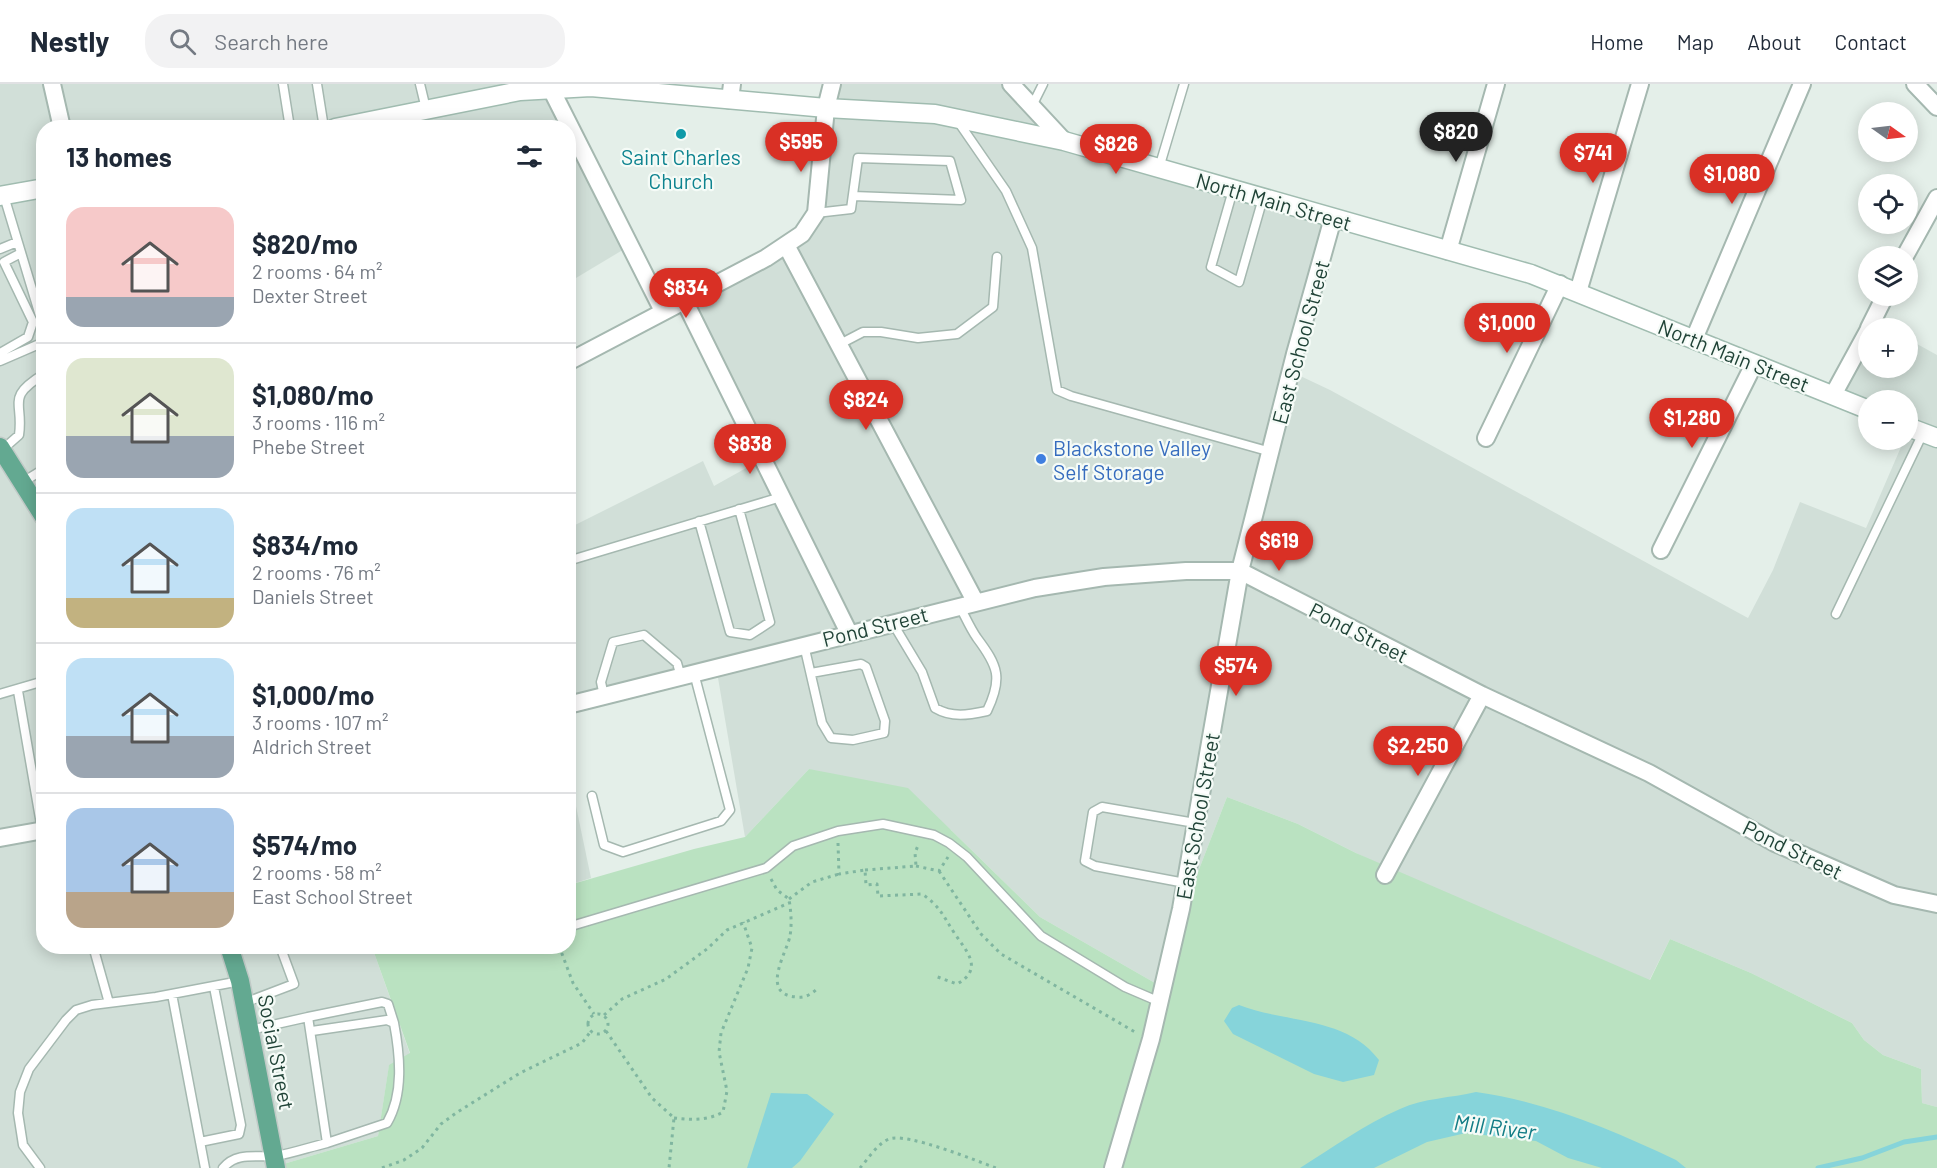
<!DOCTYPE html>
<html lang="en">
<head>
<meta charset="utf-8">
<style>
	body { margin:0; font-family:Barlow,sans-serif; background:#f2f2f3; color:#1f2937; height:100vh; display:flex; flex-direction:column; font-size:22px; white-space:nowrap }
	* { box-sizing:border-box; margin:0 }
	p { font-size:20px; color:#747a83 }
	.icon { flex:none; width:33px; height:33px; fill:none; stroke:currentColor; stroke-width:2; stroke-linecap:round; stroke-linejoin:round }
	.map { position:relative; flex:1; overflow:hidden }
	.drawer { position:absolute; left:36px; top:36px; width:540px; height:834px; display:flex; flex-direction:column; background:#fff; border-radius:24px; box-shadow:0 3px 15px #0003 }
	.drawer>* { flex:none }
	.needle { width:39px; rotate:104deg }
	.fabs { position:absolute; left:1858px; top:18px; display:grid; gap:12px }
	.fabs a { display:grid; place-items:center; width:60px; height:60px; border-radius:50%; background:#fff; box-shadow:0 3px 15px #0003; font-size:30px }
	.price { position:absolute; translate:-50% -51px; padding:0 14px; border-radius:21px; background:#d93025; color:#fff; font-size:20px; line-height:39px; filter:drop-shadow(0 2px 3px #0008) }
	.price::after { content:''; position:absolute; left:50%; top:36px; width:18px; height:14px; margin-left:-9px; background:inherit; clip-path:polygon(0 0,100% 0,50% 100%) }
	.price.on { background:#222; color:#fff }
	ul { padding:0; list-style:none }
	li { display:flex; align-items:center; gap:18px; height:150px; padding:0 30px }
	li+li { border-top:2px solid #e0e1e3 }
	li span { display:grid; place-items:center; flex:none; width:168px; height:120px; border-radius:18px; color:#555 }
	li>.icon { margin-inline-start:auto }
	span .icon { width:72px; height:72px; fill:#fffc; stroke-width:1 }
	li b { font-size:26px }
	h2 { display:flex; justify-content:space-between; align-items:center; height:72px; padding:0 30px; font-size:26px }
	header { display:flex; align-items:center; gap:36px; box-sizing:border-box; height:84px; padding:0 30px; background:#fff; border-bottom:2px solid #e0e1e3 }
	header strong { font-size:28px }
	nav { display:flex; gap:33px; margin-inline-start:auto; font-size:21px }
	.search { width:420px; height:54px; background:#f2f2f3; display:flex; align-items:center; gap:15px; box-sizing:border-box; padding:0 21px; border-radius:24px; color:#747a83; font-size:22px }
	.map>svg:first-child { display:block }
</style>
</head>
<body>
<header>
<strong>Nestly</strong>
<div class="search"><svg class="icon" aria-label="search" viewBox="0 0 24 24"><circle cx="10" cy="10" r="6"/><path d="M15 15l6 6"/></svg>Search here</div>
<nav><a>Home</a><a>Map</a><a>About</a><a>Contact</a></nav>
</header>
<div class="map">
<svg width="1937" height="1084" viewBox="0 0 1937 1084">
	<rect width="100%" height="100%" fill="#e4efe9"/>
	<path fill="#d1dfd8" d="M 0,0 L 527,0 L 558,7 L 631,161 L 576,194 L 568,181 L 568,44 L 44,44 L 44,862 L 372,863 L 410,970 L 389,982 L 378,1052 L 270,1084 L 0,1084 Z
		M 834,0 L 1016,0 L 1071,61 L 1336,133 L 1294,289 L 1330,306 L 1748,534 L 1773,486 L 1800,418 L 1866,444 L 1904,356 L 1908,356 L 1908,316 L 1835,315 L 1869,250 L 1869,284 L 1908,284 L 1908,255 L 1937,271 L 1937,1023 L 1922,1019 L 1921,985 L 1883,971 L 1864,956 L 1852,939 L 1751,889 L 1670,855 L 1648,899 L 1370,776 L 1298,740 L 1227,713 L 1155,899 L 1040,833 L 951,746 L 809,685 L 745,753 L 717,588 L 569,623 L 569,444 L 703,377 L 714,402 L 764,374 L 690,217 L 805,147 Z
		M 568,684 L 591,794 L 569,801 L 568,801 Z"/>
	<path fill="#bae2c1" d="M 809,685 L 908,704 L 1040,833 L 1155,899 L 1227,713 L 1298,740 L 1356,769 L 1650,896 L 1670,855 L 1751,889 L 1852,939 L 1864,956 L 1883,971 L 1921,985 L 1922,1019 L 1937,1023 L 1937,1084 L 270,1084 L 378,1052 L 389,981 L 410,969 L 372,863 L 568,862 L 569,801 L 694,765 L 745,753 Z"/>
	<path fill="#86d4da" d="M 1239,921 C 1284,939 1346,932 1379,976 L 1374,991 L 1343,998 L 1314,990 L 1233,950 L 1224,937 L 1232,924 Z
		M 1476,1008 C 1547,1018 1612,1046 1676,1076 L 1686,1084 L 1602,1084 L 1568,1074 L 1536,1057 L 1466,1049 L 1427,1058 L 1374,1084 L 1300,1084 C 1332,1064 1365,1040 1400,1025 C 1424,1014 1451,1014 1476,1008 Z
		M 771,1009 L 807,1010 L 834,1030 L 800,1077 L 792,1084 L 747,1084 Z"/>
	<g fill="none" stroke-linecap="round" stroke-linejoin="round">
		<path stroke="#86d4da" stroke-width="5" d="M 1818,1084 L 1862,1074 L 1904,1058 L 1937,1053"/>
		<defs>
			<path id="lane" d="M 283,0 L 290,44
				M 317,0 L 324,44
				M 420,0 L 426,25
				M 1032,22 L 1043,0
				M 957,36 L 1006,107 L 1032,164 L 1057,306 L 1071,312 L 1271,368
				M 1159,84 L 1184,0
				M 1233,106 L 1211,183 L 1239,198 L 1263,114
				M 4,112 L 44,245
				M 816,129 L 851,125 L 858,74 L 950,77 L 961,116 L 853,112
				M 0,165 L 17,158
				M 840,260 L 863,248 L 881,248 L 918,254 L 957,250 L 993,223 L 997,173
				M 0,269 L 28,253 L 33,238 L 4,178 L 21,169
				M 0,277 L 44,258
				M 2,366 L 19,351 C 24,318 5,314 44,290
				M 23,398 L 44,385
				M 699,437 L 730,548 L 750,551 L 770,538 L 739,425
				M 568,477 L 781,413
				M 1836,530 L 1923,349
				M 892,538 L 922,588 L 935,624 C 952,634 968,631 987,627 C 1003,594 998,582 977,554 C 970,544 965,532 959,521
				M 804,561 L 822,639 L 831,654 L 853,656 L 884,649 L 885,637 L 866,583 L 861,580 L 811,589
				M 18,607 L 42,746
				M 0,610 L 44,597
				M 604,612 L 601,598 L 613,558 L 644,551 L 677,579 L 681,593
				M 568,687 L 569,691
				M 592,712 L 604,761 L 623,768 L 721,737 L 730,726 L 694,589
				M 1185,799 L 1095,782 L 1085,777 L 1093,728 L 1102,723 L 1195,739
				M 568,843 L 766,784 L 793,762 L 838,747 L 883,740 L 934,751 L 949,759 L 967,773 L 1041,852 L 1125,903 L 1160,918
				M 93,862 L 109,919
				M 172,910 L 205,1084
				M 244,919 L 294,900 L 280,862
				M 308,933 L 382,918 L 388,920 L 394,939
				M 312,947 L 387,936 L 394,939 C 400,971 404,1010 387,1039 L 327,1059
				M 200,1058 L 239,1050 L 241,1041 L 214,903
				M 40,1084 L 23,1061 L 18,1029 L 20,1008 L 29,985 L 66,936 L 76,926 L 92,921 L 156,913 L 240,897
				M 223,1084 C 237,1067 258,1074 276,1072 C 293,1069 310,1063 327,1059 L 308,933 L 250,946"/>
			<path id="street" d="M 52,0 L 62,44
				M 1011,0 L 1064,57
				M 1915,0 L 1937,23
				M 551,5 L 663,227
				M 730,16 L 732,0
				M 786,161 L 975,517
				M 1448,167 L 1496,0
				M 1905,172 L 1937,114
				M 1578,208 L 1640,0
				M 684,216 L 849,549
				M 1869,244 L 1885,212
				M 1694,255 L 1802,0
				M 568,278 L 766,174 L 802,150 L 816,129 L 826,24 L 832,0
				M 1833,311 L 1869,245
				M 1486,354 L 1560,200
				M 1661,466 L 1754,280
				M 568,621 L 1035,504 L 1104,493 L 1186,487 L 1240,487 L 1482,611 L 1649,689 L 1775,759 L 1894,811 L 1937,820
				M 0,754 L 44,746
				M 1385,791 L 1482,611
				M 1113,1084 L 1151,955 L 1181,825 L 1240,487 L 1295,270 L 1333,134"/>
			<path id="secondary" d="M 335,44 L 520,7 L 591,3 L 826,24 L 935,30 L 1064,57 L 1531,190 L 1869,326
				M 0,112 L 44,104
				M 1908,343 L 1937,354"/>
			<path id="primary" d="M 0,363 L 44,433
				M 229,862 L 240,897 L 276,1084"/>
		</defs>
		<use href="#lane" stroke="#a5b8b0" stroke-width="11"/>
		<use href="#street" stroke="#a5b8b0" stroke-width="20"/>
		<use href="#secondary" stroke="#a0bcb0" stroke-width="21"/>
		<use href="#primary" stroke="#c1cac7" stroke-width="21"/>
		<path stroke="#80b6a0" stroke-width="3" stroke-dasharray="3 4.5" stroke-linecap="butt" d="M 838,759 L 839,790 L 865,786 L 866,801 L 877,800 L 878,812 L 922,810 C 941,823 943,832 955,850 C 967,868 984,885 957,900 L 935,892
			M 916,782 L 939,787 L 948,773
			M 865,786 L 916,782 L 915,769 L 919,759
			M 939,787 L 981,850 L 1001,870 L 1135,948
			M 771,795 L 777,806 L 789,815 C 791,827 792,840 790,852 C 787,868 759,911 797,913 C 805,914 812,910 818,904
			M 789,815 L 812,798 L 839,790
			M 559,862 L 573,899 L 594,930
			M588 940a10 10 0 1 1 20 0a10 10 0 1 1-20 0Z
			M 604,931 L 622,915 L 666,895 L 707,865 L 727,846 L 789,819
			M 606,947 L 652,1014 L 674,1034 L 669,1084
			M 674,1034 C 691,1036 707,1037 723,1028 L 727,1007 L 719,968 L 721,949 L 748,884 L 752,864 L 743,838
			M 382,1084 L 404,1076 L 422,1064 L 441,1040 L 456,1029 L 520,989 L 582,959 L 591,947
			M 860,1084 C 868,1075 878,1059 889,1055 C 906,1048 977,1077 996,1084"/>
		<use href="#lane" stroke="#fff" stroke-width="8"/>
		<use href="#street" stroke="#fff" stroke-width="16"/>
		<use href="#secondary" stroke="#fff" stroke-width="18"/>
		<use href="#primary" stroke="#63a991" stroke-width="18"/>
	</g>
	<circle fill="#0f9aa8" stroke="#f5fbf7" stroke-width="2" cx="681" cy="50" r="6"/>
	<circle fill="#3f7fe0" stroke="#f5fbf7" stroke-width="2" cx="1041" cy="375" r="6"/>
	<g text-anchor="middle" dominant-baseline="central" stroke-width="4.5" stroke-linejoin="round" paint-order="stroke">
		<g font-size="21" fill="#0d838f" stroke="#f5fbf7">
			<text x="681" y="72">Saint Charles<tspan x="681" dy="24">Church</tspan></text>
		</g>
		<g font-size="21" fill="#204337" stroke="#f5fbf7">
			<text transform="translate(1274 117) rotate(16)">North Main Street</text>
			<text transform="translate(1300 258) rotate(-75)">East School Street</text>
			<text transform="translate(1734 271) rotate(22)">North Main Street</text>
			<text transform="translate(875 542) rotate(-14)">Pond Street</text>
			<text transform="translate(1359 548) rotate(27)">Pond Street</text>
			<text transform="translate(1197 732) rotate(-80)">East School Street</text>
			<text transform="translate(1793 765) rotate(26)">Pond Street</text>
			<text transform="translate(277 968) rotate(79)">Social Street</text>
		</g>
		<g font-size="21" fill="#366cbe" stroke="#f5fbf7" text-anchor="start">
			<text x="1053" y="363">Blackstone Valley<tspan x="1053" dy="24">Self Storage</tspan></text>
		</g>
		<g font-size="22" font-style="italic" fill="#137d86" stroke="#f5fbf7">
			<text transform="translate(1495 1042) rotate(7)">Mill River</text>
		</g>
	</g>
</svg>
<div class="fabs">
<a><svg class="needle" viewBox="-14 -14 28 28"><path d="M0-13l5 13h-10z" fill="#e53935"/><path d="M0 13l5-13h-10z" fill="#747a83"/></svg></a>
<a><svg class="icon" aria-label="locate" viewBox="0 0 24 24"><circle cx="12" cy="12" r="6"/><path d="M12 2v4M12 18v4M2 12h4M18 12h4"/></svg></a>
<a><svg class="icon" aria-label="layers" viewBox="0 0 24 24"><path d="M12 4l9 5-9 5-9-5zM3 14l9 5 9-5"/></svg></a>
<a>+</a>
<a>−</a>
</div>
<b class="price on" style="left:1456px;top:79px">$820</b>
<b class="price" style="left:801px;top:89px">$595</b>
<b class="price" style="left:1116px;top:91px">$826</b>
<b class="price" style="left:1593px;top:100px">$741</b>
<b class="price" style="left:1732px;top:121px">$1,080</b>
<b class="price" style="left:686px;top:235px">$834</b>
<b class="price" style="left:1507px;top:270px">$1,000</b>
<b class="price" style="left:866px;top:347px">$824</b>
<b class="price" style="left:1692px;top:365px">$1,280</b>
<b class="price" style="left:750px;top:391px">$838</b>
<b class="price" style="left:1279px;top:488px">$619</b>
<b class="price" style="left:1236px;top:613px">$574</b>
<b class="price" style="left:1418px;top:693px">$2,250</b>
<section class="drawer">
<h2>13 homes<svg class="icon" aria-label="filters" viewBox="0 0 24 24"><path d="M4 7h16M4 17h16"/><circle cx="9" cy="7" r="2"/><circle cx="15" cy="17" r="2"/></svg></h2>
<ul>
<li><span style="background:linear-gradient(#f6c9c9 75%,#9aa5b1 0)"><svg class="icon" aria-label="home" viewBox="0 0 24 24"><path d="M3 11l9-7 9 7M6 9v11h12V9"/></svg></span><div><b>$820/mo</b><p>2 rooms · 64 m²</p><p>Dexter Street</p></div></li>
<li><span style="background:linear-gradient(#dfe7d0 65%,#9aa5b1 0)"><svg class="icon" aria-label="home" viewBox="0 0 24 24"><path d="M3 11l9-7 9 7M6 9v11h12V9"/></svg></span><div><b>$1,080/mo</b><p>3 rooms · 116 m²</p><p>Phebe Street</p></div></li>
<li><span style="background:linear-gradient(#bfe0f5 75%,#c2b280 0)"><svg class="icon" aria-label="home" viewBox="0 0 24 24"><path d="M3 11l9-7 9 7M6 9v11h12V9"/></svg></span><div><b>$834/mo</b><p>2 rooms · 76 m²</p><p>Daniels Street</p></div></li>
<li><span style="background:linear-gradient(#bfe0f5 65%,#9aa5b1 0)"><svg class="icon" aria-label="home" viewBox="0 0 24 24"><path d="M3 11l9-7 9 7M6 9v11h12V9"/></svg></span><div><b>$1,000/mo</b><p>3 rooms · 107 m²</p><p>Aldrich Street</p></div></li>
<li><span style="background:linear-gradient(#a9c7e8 70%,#b9a48a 0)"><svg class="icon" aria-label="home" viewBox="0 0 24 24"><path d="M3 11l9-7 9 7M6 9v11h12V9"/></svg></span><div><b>$574/mo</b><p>2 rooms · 58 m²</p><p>East School Street</p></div></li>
</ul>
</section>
</div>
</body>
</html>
